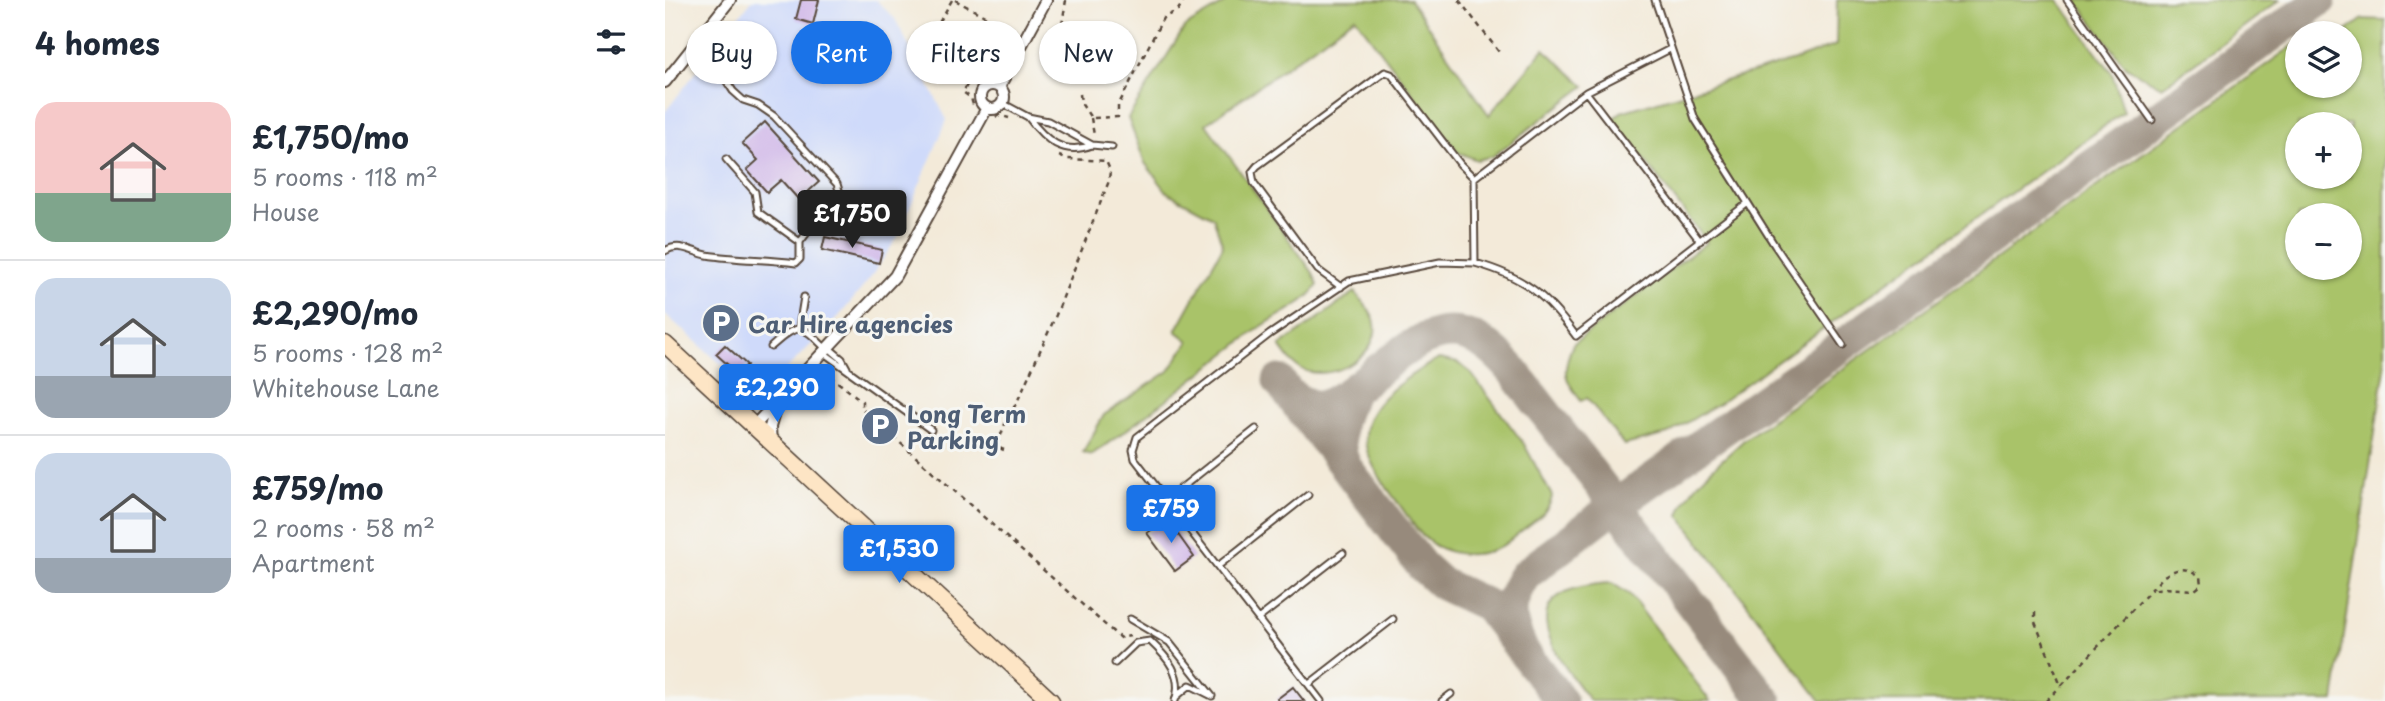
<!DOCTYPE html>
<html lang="en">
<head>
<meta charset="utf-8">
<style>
	body { margin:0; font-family:"Playpen Sans",sans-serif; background:#f6f6f7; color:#1f2937; height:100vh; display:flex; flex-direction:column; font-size:26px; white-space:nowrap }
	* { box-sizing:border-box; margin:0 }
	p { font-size:23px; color:#747a83 }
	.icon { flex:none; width:38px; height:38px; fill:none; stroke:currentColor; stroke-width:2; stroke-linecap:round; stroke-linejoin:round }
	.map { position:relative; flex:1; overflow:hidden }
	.panel { display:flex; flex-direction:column; background:#fff; width:665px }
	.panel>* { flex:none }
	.top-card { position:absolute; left:21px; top:21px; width:665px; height:63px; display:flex; gap:14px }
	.controls { position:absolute; left:1620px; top:21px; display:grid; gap:14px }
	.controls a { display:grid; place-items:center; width:77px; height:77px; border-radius:50%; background:#fff; box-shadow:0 2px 5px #0004; font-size:35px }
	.price { position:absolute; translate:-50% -60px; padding:0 16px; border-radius:7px; background:#1a73e8; color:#fff; font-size:23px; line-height:46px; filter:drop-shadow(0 2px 4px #0008) }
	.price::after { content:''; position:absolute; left:50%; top:42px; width:21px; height:16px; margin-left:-10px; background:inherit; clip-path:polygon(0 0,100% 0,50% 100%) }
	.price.on { background:#222; color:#fff }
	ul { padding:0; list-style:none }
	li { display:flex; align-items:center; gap:21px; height:175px; padding:0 35px }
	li+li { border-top:2px solid #e0e1e3 }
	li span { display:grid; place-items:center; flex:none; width:196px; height:140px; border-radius:21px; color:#555 }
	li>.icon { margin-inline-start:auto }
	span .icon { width:84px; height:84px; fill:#fffc; stroke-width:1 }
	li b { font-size:30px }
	h2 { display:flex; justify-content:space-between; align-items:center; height:84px; padding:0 35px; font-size:30px }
	.chip { padding:0 24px; border-radius:32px; background:#fff; box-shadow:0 2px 5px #0004; font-size:24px; line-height:63px }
	.chip.on { background:#1a73e8; color:#fff }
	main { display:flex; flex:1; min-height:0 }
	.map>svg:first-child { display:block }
</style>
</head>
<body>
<main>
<section class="panel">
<h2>4 homes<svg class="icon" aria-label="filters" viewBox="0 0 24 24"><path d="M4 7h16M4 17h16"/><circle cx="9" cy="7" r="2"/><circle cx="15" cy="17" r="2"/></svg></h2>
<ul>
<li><span style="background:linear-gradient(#f6c9c9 65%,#7fa58c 0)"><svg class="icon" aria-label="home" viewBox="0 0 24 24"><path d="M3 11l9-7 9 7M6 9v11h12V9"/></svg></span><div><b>£1,750/mo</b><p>5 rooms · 118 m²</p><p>House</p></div></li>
<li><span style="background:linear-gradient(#c9d6e8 70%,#9aa5b1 0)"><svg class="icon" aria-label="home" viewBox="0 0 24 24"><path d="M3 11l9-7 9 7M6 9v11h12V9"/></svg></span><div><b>£2,290/mo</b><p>5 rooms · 128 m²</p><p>Whitehouse Lane</p></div></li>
<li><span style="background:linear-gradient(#c9d6e8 75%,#9aa5b1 0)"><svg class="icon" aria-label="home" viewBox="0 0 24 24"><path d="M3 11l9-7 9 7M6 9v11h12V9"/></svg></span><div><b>£759/mo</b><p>2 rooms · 58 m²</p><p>Apartment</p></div></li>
</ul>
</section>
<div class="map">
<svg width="1720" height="701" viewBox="0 0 1720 701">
	<rect width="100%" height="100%" fill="#f6f6f2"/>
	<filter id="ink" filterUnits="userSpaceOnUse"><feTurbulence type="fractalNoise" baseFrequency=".0143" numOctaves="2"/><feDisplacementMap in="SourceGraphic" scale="14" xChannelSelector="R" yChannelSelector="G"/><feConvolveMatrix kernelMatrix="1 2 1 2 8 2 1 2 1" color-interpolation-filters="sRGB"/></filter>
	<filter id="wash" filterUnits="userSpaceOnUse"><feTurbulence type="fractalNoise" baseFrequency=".00686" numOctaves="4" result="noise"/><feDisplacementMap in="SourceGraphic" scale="28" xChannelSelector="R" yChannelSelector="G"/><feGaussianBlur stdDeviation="1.57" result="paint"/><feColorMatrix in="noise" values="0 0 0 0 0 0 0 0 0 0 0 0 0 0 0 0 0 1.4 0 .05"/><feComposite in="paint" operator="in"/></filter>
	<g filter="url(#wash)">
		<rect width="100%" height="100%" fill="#f3ead9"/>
		<path fill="#cfdafa" d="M 87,0 L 211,0 L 230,19 L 282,120 L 232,238 L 204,280 L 170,321 L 93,397 L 0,314 L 0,112 Z"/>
		<path fill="#a9c369" stroke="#727644" stroke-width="2" fill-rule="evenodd" d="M 565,0 L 745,0 L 824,115 L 879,49 L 920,86 L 828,156 L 812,160 L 792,152 L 690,17 L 541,124 L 648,273 L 653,285 C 639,306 613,314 593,329 C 537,371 484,416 426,455 L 418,452 L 439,415 L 504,371 L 524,341 L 511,331 L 558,246 L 548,217 L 503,193 L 480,163 L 463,118 L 520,27 Z
			M 1172,0 L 1393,0 L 1447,73 L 1459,112 L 1056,402 L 1003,434 L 959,445 L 922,398 L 916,401 C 899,377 896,373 908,344 L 1042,242 L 948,119 L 956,112 L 1133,59 L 1171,45 Z
			M 1411,0 L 1615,0 L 1497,87 L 1461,67 Z
			M 1698,19 L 1720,20 L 1720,367 L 1669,701 L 1156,701 L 1014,515 C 1025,483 1056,462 1080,439 L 1633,42 L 1633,86 L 1685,86 L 1685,33 L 1679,33 ZM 1633,124 L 1685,124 L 1685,177 L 1633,177 ZM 1633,215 L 1685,215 L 1685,268 L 1633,268 Z
			M 690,292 C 695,300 706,310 709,319 C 720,356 662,386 633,367 C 626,363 620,352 615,346 Z
			M 774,359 L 793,363 L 805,372 L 859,444 L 887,496 C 885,512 869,521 856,531 C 850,536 843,543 835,547 C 812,559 778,556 759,537 C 748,527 740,511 730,499 C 697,454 682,424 733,385 C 746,375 758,366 774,359 Z
			M 947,583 L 965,595 L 1045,701 L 925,701 C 883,647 843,588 947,583 Z"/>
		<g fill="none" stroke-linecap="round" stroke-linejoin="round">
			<path stroke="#978a7c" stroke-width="33" d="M 614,381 L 757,566 L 777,584 L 822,605 L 896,701
				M 689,389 C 750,342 789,297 852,376 L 1101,701
				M 624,394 C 652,414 663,408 689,389 C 673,417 669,432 679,464
				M 856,647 C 842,618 842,602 860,575 L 951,505 L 1178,345 L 1655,0"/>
		</g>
		<g id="blocks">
			<path fill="#ceb4e8" d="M 136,0 L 154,0 L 148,24 L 131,19 Z
				M 100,122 L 154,182 L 134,200 L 116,180 L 102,192 L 82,170 L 93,160 L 77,143 Z
				M 160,237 L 217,250 L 214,263 L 157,250 Z
				M 60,345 L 82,365 L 73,374 L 51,354 Z
				M 502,519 L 529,557 L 510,571 L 482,533 Z
				M 628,687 L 639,701 L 613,701 L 612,699 Z"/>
		</g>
	</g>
	<g filter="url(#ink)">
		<use href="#blocks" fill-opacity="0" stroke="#57473a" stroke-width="2"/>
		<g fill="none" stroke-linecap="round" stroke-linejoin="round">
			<defs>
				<path id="lane" d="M 990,0 L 1030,119 L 1110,246 L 1178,345
					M 1402,0 L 1487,120
					M 921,92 L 1035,241
					M 337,103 L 363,117 L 383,121 L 427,145 L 447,147
					M 363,117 C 380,140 398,156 427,145
					M 61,159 L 90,192 L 93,212 L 135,242
					M 155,217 L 197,228
					M 0,251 C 15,242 27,252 42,255 C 71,260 102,259 131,263 L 135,259 L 135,242 L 160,209 L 175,194 L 172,184 L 109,116 L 93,105 L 78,100 L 68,91 L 57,74
					M 810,263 C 860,277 881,295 911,336 L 1083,203
					M 676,287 L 653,270 L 589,183 L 587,172 L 592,166 L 720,72 L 726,74 L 795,164 L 809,178
					M 134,328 L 139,297
					M 106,347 C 135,321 136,324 162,350
					M 164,348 L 177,359 L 182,368
					M 159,353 L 266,430
					M 501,500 L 591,429
					M 553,566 L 643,495
					M 465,619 L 504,642 L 547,696
					M 593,619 L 678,553
					M 450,663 L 471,643 L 485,641 C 502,657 519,675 510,701
					M 644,684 L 728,619
					M 512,696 L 525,685 L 547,696
					M 656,701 L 470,459 L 468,450 L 472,437 L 605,334 L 684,281 L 775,262 L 810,263 L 809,178 L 921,92 L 1005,49
					M 777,701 L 786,694"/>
				<path id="street" d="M 0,82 L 65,0
					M315 97a12 12 0 1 1 24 0a12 12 0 1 1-24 0Z
					M 334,87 L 381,0
					M 88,427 L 230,276 L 322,108
					M 106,444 L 105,427 L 111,406"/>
				<path id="secondary" d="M 0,344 L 386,701"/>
			</defs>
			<use href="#lane" stroke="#57473a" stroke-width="9"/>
			<use href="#street" stroke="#57473a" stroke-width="14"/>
			<use href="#secondary" stroke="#57473a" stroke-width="19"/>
			<path stroke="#57473a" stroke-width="2.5" stroke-dasharray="5 5" stroke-linecap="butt" d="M 287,0 L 275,21 L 291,64 L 307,76 L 298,92 L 306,98 L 309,108
				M 290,0 L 351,33
				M 401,0 L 396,31 L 412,41
				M 794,0 L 834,52
				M 415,94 L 416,103 L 426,118 L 453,117 L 453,106 L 498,18 L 513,10 L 519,0
				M 331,117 L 334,115 L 344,118
				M 426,118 L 429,135
				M 157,370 L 197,401 L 197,409 L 455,638 L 465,636
				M 339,450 L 332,447 L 339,426 L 353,400 L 391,315 L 444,181 L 445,170 L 441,161 L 401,159 L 394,156
				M 1370,612 L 1370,622 L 1396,686 L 1499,576 C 1514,567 1521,567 1535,576 L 1536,585 L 1530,590 L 1499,588 L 1486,590
				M 1381,701 L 1396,686"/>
			<use href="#lane" stroke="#fff" stroke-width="5"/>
			<use href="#street" stroke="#fff" stroke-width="10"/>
			<use href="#secondary" stroke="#fde5c5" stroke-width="16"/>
		</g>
	</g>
	<defs>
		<symbol id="parking-disc" viewBox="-11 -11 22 22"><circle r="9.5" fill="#5c6f8a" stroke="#f6f6f2"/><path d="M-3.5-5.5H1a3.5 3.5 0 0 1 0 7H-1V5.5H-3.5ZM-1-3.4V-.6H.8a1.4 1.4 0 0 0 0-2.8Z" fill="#fff"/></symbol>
	</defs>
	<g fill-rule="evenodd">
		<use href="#parking-disc" x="34" y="301" width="44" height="44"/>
		<use href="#parking-disc" x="193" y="404" width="44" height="44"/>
	</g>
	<g text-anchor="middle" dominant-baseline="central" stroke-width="6" stroke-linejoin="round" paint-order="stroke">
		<g font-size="23" font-weight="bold" fill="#4e5e75" stroke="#f6f6f2" text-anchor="start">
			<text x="83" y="323">Car Hire agencies</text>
			<text x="242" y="413">Long Term<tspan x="242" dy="26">Parking</tspan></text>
		</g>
	</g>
</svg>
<div class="controls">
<a><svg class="icon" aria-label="layers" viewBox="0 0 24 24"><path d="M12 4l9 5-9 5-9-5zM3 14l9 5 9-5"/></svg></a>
<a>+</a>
<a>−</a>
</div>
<b class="price on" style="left:187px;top:250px">£1,750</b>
<b class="price" style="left:112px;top:424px">£2,290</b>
<b class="price" style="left:506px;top:545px">£759</b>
<b class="price" style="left:234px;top:585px">£1,530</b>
<div class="top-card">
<a class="chip">Buy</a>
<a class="chip on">Rent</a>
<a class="chip">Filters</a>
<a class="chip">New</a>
</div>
</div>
</main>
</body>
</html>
